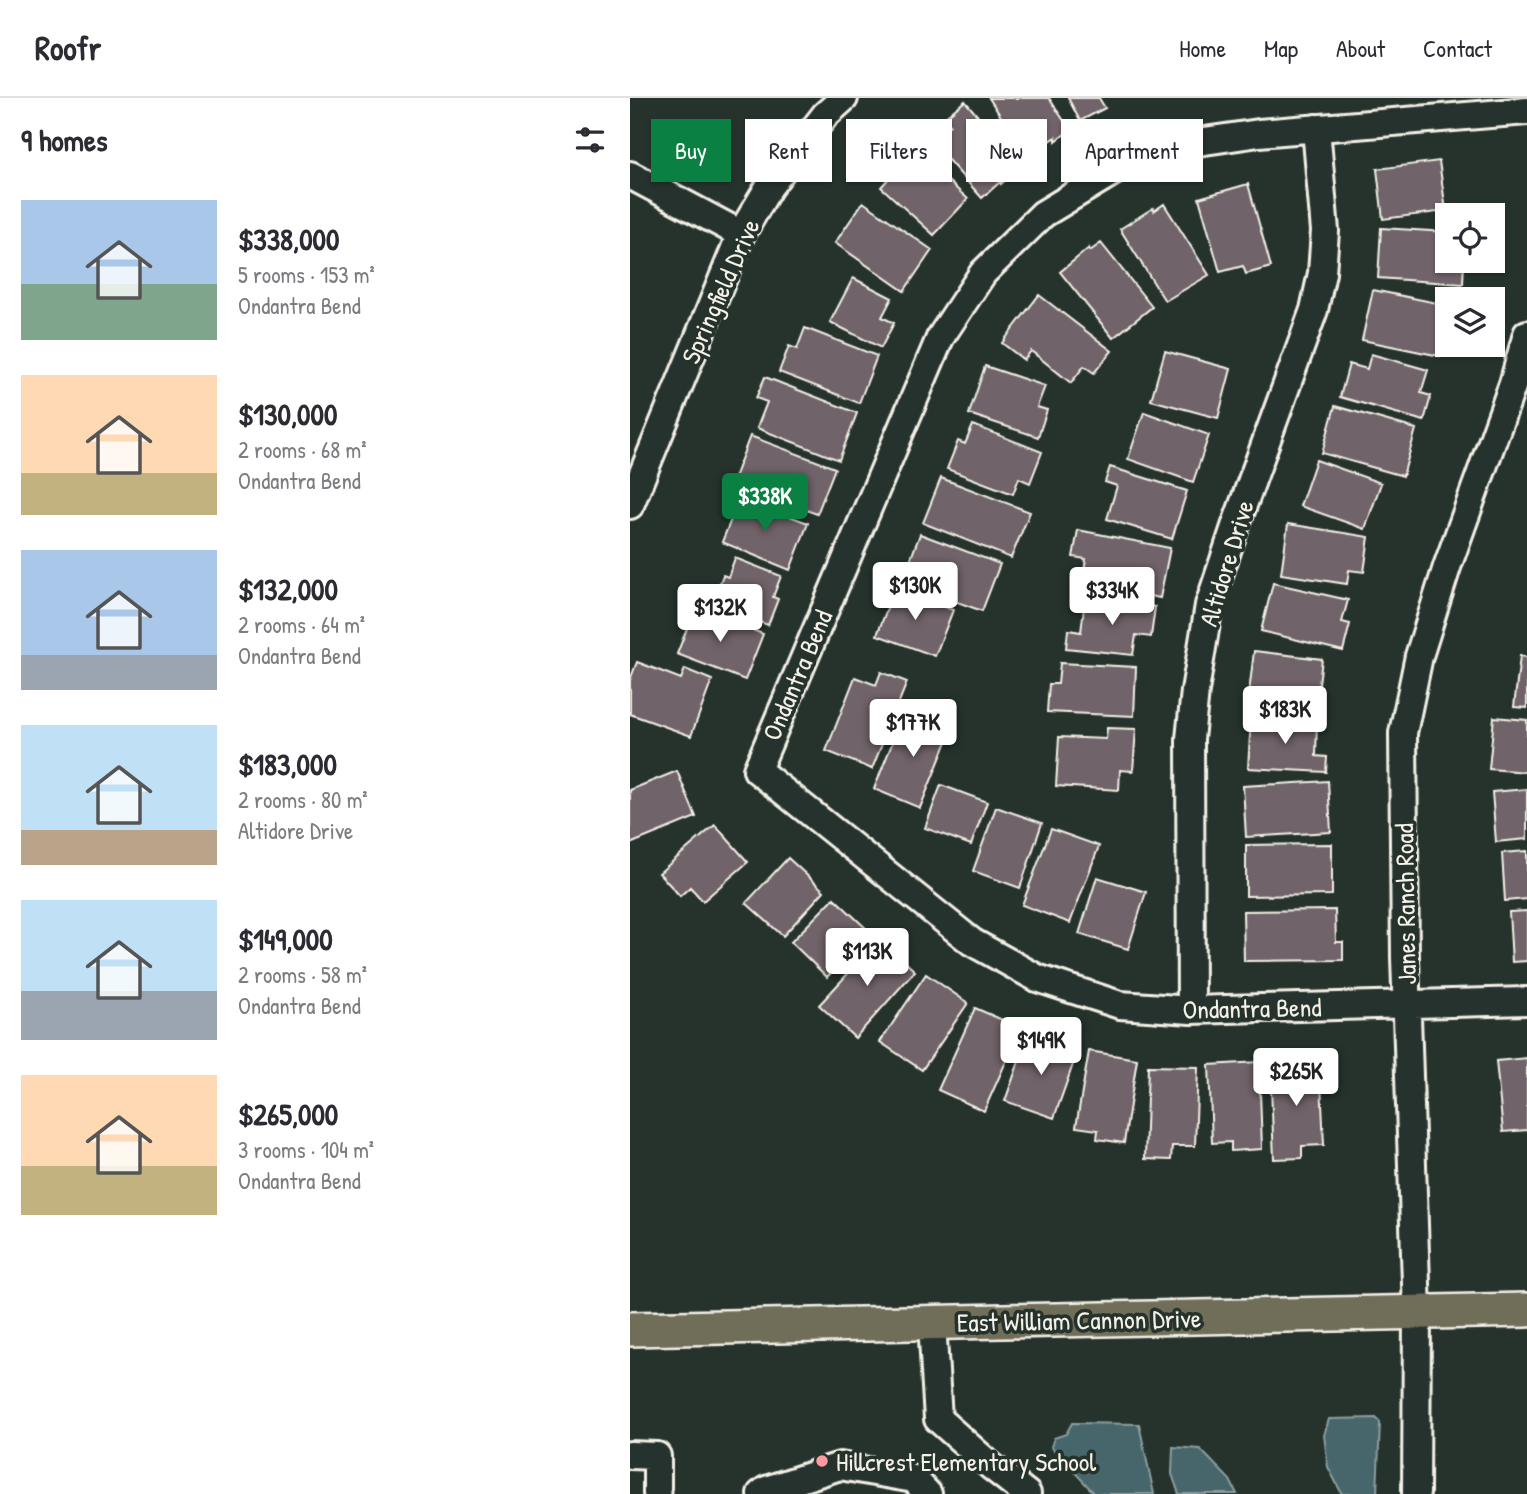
<!DOCTYPE html>
<html lang="en">
<head>
<meta charset="utf-8">
<style>
	body { margin:0; font-family:"Patrick Hand",sans-serif; background:#f7f7f7; color:#2b2b33; height:100vh; display:flex; flex-direction:column; font-size:26px; white-space:nowrap }
	* { box-sizing:border-box; margin:0 }
	p { font-size:23px; color:#7c7c81 }
	.icon { flex:none; width:38px; height:38px; fill:none; stroke:currentColor; stroke-width:2; stroke-linecap:round; stroke-linejoin:round }
	.map { position:relative; flex:1; overflow:hidden }
	.side { display:flex; flex-direction:column; background:#fff; width:630px }
	.side>* { flex:none }
	.top-card { position:absolute; left:21px; top:21px; width:665px; height:63px; display:flex; gap:14px }
	.tools { position:absolute; left:805px; top:105px; display:grid; gap:14px }
	.tools a { display:grid; place-items:center; width:70px; height:70px; border-radius:0px; background:#fff; box-shadow:0 2px 5px #0004; font-size:35px }
	.price { position:absolute; translate:-50% -60px; padding:0 16px; border-radius:7px; background:#fff; color:#222; font-size:23px; line-height:46px; filter:drop-shadow(0 2px 4px #0008) }
	.price::after { content:''; position:absolute; left:50%; top:42px; width:21px; height:16px; margin-left:-10px; background:inherit; clip-path:polygon(0 0,100% 0,50% 100%) }
	.price.selected { background:#0b8043; color:#fff }
	ul { padding:0; list-style:none }
	li { display:flex; align-items:center; gap:21px; height:175px; padding:0 21px }
	li span { display:grid; place-items:center; flex:none; width:196px; height:140px; border-radius:0px; color:#555 }
	li>.icon { margin-inline-start:auto }
	span .icon { width:84px; height:84px; fill:#fffc; stroke-width:1 }
	li b { font-size:30px }
	h2 { display:flex; justify-content:space-between; align-items:center; height:84px; padding:0 21px; font-size:30px }
	.chip { padding:0 24px; border-radius:0px; background:#fff; box-shadow:0 2px 5px #0004; font-size:24px; line-height:63px }
	.chip.selected { background:#0b8043; color:#fff }
	header { display:flex; align-items:center; gap:42px; box-sizing:border-box; height:98px; padding:0 35px; background:#fff; border-bottom:2px solid #e1e1e2 }
	header strong { font-size:33px }
	nav { display:flex; gap:38px; margin-inline-start:auto; font-size:24px }
	main { display:flex; flex:1; min-height:0 }
	.map>svg:first-child { display:block }
</style>
</head>
<body>
<header>
<strong>Roofr</strong>
<nav><a>Home</a><a>Map</a><a>About</a><a>Contact</a></nav>
</header>
<main>
<section class="side">
<h2>9 homes<svg class="icon" aria-label="filters" viewBox="0 0 24 24"><path d="M4 7h16M4 17h16"/><circle cx="9" cy="7" r="2"/><circle cx="15" cy="17" r="2"/></svg></h2>
<ul>
<li><span style="background:linear-gradient(#a9c7e8 60%,#7fa58c 0)"><svg class="icon" aria-label="home" viewBox="0 0 24 24"><path d="M3 11l9-7 9 7M6 9v11h12V9"/></svg></span><div><b>$338,000</b><p>5 rooms · 153 m²</p><p>Ondantra Bend</p></div></li>
<li><span style="background:linear-gradient(#ffd9b3 70%,#c2b280 0)"><svg class="icon" aria-label="home" viewBox="0 0 24 24"><path d="M3 11l9-7 9 7M6 9v11h12V9"/></svg></span><div><b>$130,000</b><p>2 rooms · 68 m²</p><p>Ondantra Bend</p></div></li>
<li><span style="background:linear-gradient(#a9c7e8 75%,#9aa5b1 0)"><svg class="icon" aria-label="home" viewBox="0 0 24 24"><path d="M3 11l9-7 9 7M6 9v11h12V9"/></svg></span><div><b>$132,000</b><p>2 rooms · 64 m²</p><p>Ondantra Bend</p></div></li>
<li><span style="background:linear-gradient(#bfe0f5 75%,#b9a48a 0)"><svg class="icon" aria-label="home" viewBox="0 0 24 24"><path d="M3 11l9-7 9 7M6 9v11h12V9"/></svg></span><div><b>$183,000</b><p>2 rooms · 80 m²</p><p>Altidore Drive</p></div></li>
<li><span style="background:linear-gradient(#bfe0f5 65%,#9aa5b1 0)"><svg class="icon" aria-label="home" viewBox="0 0 24 24"><path d="M3 11l9-7 9 7M6 9v11h12V9"/></svg></span><div><b>$149,000</b><p>2 rooms · 58 m²</p><p>Ondantra Bend</p></div></li>
<li><span style="background:linear-gradient(#ffd9b3 65%,#c2b280 0)"><svg class="icon" aria-label="home" viewBox="0 0 24 24"><path d="M3 11l9-7 9 7M6 9v11h12V9"/></svg></span><div><b>$265,000</b><p>3 rooms · 104 m²</p><p>Ondantra Bend</p></div></li>
</ul>
</section>
<div class="map">
<svg width="897" height="1396" viewBox="0 0 897 1396">
	<rect width="100%" height="100%" fill="#26332d"/>
	<filter id="ink" filterUnits="userSpaceOnUse"><feTurbulence type="fractalNoise" baseFrequency=".0143" numOctaves="2"/><feDisplacementMap in="SourceGraphic" scale="14" xChannelSelector="R" yChannelSelector="G"/><feConvolveMatrix kernelMatrix="1 2 1 2 8 2 1 2 1" color-interpolation-filters="sRGB"/></filter>
	<g filter="url(#ink)">
		<path fill="#46666c" stroke="#8c9e9e" stroke-width="2" d="M 746,1320 L 750,1324 L 747,1396 L 712,1396 L 698,1369 L 694,1337 L 699,1321 Z
			M 442,1325 L 509,1326 L 524,1396 L 465,1396 L 421,1349 L 424,1340 L 436,1336 Z
			M 543,1349 L 570,1351 L 600,1382 L 607,1396 L 549,1396 L 542,1376 Z"/>
		<path fill="#6f6469" stroke="#f4f1e8" stroke-width="2" d="M 359,0 L 419,0 L 440,32 L 426,43 L 426,39 L 410,50 L 414,51 L 398,61 Z
			M 438,0 L 469,0 L 475,10 L 450,23 Z
			M 335,3 L 390,68 L 371,86 L 370,84 L 352,100 L 301,43 L 320,27 L 313,21 Z
			M 287,55 L 338,101 L 304,137 L 251,89 L 268,70 L 271,73 Z
			M 809,63 L 816,113 L 753,121 L 747,71 Z
			M 618,86 L 641,169 L 616,176 L 613,168 L 590,174 L 569,100 Z
			M 233,104 L 302,152 L 274,193 L 205,145 Z
			M 534,106 L 579,177 L 535,203 L 490,131 L 523,110 L 524,113 Z
			M 751,130 L 817,134 L 817,163 L 834,163 L 833,186 L 748,180 Z
			M 471,145 L 522,209 L 483,240 L 430,174 L 459,150 L 460,153 Z
			M 223,180 L 262,200 L 252,219 L 264,225 L 251,250 L 200,224 Z
			M 743,192 L 817,207 L 817,238 L 814,237 L 810,258 L 732,242 Z
			M 409,197 L 482,253 L 464,275 L 454,268 L 441,285 L 401,253 L 394,262 L 372,245 Z
			M 175,230 L 247,258 L 229,305 L 149,274 L 159,248 L 167,251 Z
			M 535,253 L 601,271 L 588,320 L 521,302 Z
			M 741,256 L 798,272 L 791,295 L 801,298 L 794,323 L 710,299 L 719,266 L 737,271 Z
			M 355,268 L 415,288 L 407,309 L 417,312 L 408,339 L 339,316 Z
			M 135,279 L 227,315 L 209,362 L 127,330 L 137,304 L 126,300 Z
			M 705,308 L 786,331 L 773,378 L 692,355 Z
			M 514,314 L 579,337 L 563,384 L 498,361 Z
			M 343,327 L 412,354 L 400,385 L 389,380 L 383,396 L 317,371 L 328,343 L 335,346 Z
			M 120,338 L 205,370 L 187,416 L 102,385 Z
			M 686,362 L 751,385 L 735,431 L 670,408 Z
			M 480,369 L 557,393 L 542,441 L 477,421 L 487,388 L 475,384 Z
			M 311,380 L 400,414 L 381,460 L 293,425 Z
			M 110,399 L 178,425 L 160,472 L 92,444 Z
			M 658,426 L 739,439 L 734,474 L 719,472 L 717,486 L 651,476 Z
			M 448,432 L 540,450 L 530,500 L 452,485 L 456,461 L 443,459 Z
			M 290,436 L 370,466 L 352,513 L 272,484 Z
			M 105,460 L 151,478 L 143,499 L 148,501 L 138,527 L 82,506 L 93,477 L 98,479 Z
			M 643,485 L 718,502 L 712,524 L 720,526 L 713,553 L 631,533 Z
			M 265,490 L 323,512 L 305,558 L 247,537 Z
			M 455,501 L 525,509 L 521,539 L 506,537 L 503,557 L 436,550 L 438,532 L 451,534 Z
			M 65,510 L 133,536 L 115,582 L 47,556 Z
			M 624,553 L 692,561 L 686,612 L 618,603 Z
			M 890,558 L 897,559 L 897,610 L 884,609 Z
			M 7,564 L 51,581 L 55,571 L 82,582 L 61,638 L 0,616 L 0,582 Z
			M 430,565 L 506,569 L 504,618 L 417,614 L 419,586 L 428,586 Z
			M 251,574 L 277,584 L 242,671 L 196,653 L 225,579 L 246,587 Z
			M 275,613 L 322,631 L 290,710 L 244,691 Z
			M 864,619 L 897,622 L 897,674 L 859,671 Z
			M 621,620 L 687,623 L 686,658 L 697,659 L 696,674 L 618,670 Z
			M 477,630 L 506,631 L 503,673 L 490,672 L 489,692 L 426,688 L 429,639 L 476,641 Z
			M 47,673 L 66,719 L 0,746 L 0,692 Z
			M 698,683 L 701,734 L 616,739 L 613,688 Z
			M 311,687 L 357,704 L 341,747 L 295,730 Z
			M 897,691 L 897,741 L 866,744 L 862,694 Z
			M 366,709 L 412,725 L 390,790 L 343,773 Z
			M 85,727 L 118,764 L 73,803 L 60,789 L 50,798 L 29,775 Z
			M 421,731 L 469,748 L 440,825 L 392,807 Z
			M 702,746 L 702,797 L 616,798 L 616,747 Z
			M 897,753 L 897,801 L 875,803 L 872,755 Z
			M 158,760 L 194,793 L 153,838 L 116,805 Z
			M 467,779 L 516,794 L 498,851 L 449,836 Z
			M 204,800 L 240,834 L 197,879 L 161,844 Z
			M 705,812 L 706,844 L 713,844 L 713,862 L 614,863 L 613,813 Z
			M 897,813 L 897,863 L 882,864 L 879,814 Z
			M 250,841 L 285,873 L 225,940 L 189,907 Z
			M 296,876 L 338,905 L 292,972 L 250,944 Z
			M 345,910 L 391,930 L 354,1013 L 308,992 Z
			M 398,938 L 447,955 L 424,1020 L 375,1003 Z
			M 459,953 L 507,961 L 494,1045 L 467,1041 L 468,1032 L 446,1029 Z
			M 897,960 L 897,1032 L 873,1034 L 866,963 Z
			M 629,964 L 632,1051 L 601,1053 L 601,1044 L 582,1045 L 579,967 Z
			M 690,964 L 694,1047 L 672,1048 L 672,1060 L 644,1061 L 640,966 Z
			M 518,968 L 568,969 L 565,1048 L 542,1048 L 541,1062 L 515,1061 Z"/>
		<g fill="none" stroke-linecap="round" stroke-linejoin="round">
			<defs>
				<path id="minor" d="M 897,13 L 629,35 L 561,45 L 494,67 L 413,116 L 353,175 L 310,240 L 127,672 L 342,844 L 407,880 L 490,907 L 561,912 L 897,903
					M 0,77 L 111,136
					M 0,407 L 111,136 L 139,89 L 195,17 L 214,0
					M 561,912 L 560,641 L 565,593 L 579,507 L 605,429 L 684,212 L 692,175 L 695,133 L 686,30
					M 302,1225 L 308,1321 L 361,1368 L 397,1396
					M 0,1357 L 27,1358 L 27,1396
					M 131,1396 L 136,1392 L 210,1368 L 284,1381 L 298,1396
					M 786,1396 L 787,1215 L 775,859 L 773,635 L 789,558 L 817,469 L 883,286 L 897,236"/>
				<path id="major" d="M 0,1231 L 897,1212"/>
			</defs>
			<use href="#minor" stroke="#f4f1e8" stroke-width="32"/>
			<use href="#major" stroke="#f4f1e8" stroke-width="38"/>
			<use href="#minor" stroke="#26332d" stroke-width="26"/>
			<use href="#major" stroke="#706e59" stroke-width="33"/>
		</g>
	</g>
	<circle fill="#ff9aa2" stroke="#26332d" stroke-width="2.5" cx="192" cy="1363" r="7"/>
	<g text-anchor="middle" dominant-baseline="central" stroke-width="7" stroke-linejoin="round" paint-order="stroke">
		<g font-size="26" fill="#f4f1e8" stroke="#26332d">
			<text transform="translate(90 193) rotate(-66)">Springfield Drive</text>
			<text transform="translate(596 465) rotate(-73)">Altidore Drive</text>
			<text transform="translate(167 577) rotate(-67)">Ondantra Bend</text>
			<text transform="translate(775 806) rotate(-91)">Janes Ranch Road</text>
			<text transform="translate(622 910) rotate(-1)">Ondantra Bend</text>
			<text transform="translate(449 1222) rotate(-1)">East William Cannon Drive</text>
		</g>
		<g font-size="26" fill="#f4f1e8" stroke="#26332d" text-anchor="start">
			<text x="206" y="1363">Hillcrest Elementary School</text>
		</g>
	</g>
</svg>
<div class="tools">
<a><svg class="icon" aria-label="locate" viewBox="0 0 24 24"><circle cx="12" cy="12" r="6"/><path d="M12 2v4M12 18v4M2 12h4M18 12h4"/></svg></a>
<a><svg class="icon" aria-label="layers" viewBox="0 0 24 24"><path d="M12 4l9 5-9 5-9-5zM3 14l9 5 9-5"/></svg></a>
</div>
<b class="price selected" style="left:135px;top:435px">$338K</b>
<b class="price" style="left:285px;top:524px">$130K</b>
<b class="price" style="left:482px;top:529px">$334K</b>
<b class="price" style="left:90px;top:546px">$132K</b>
<b class="price" style="left:655px;top:648px">$183K</b>
<b class="price" style="left:283px;top:661px">$177K</b>
<b class="price" style="left:237px;top:890px">$113K</b>
<b class="price" style="left:411px;top:979px">$149K</b>
<b class="price" style="left:666px;top:1010px">$265K</b>
<div class="top-card">
<a class="chip selected">Buy</a>
<a class="chip">Rent</a>
<a class="chip">Filters</a>
<a class="chip">New</a>
<a class="chip">Apartment</a>
</div>
</div>
</main>
</body>
</html>
